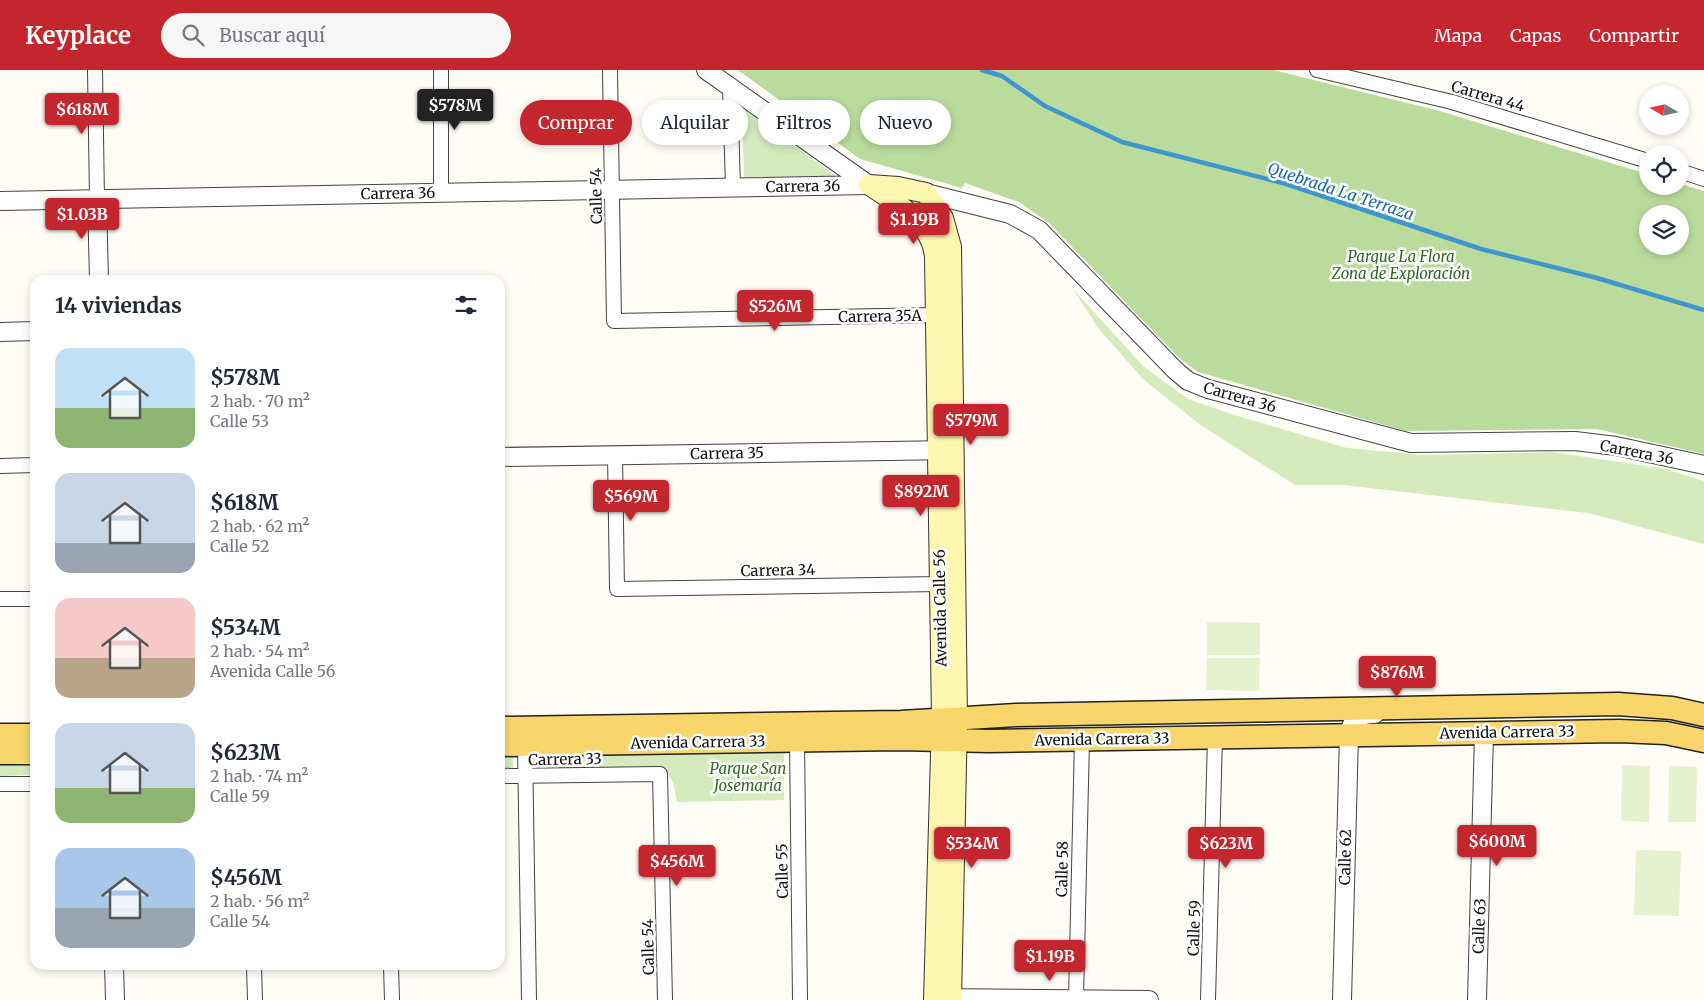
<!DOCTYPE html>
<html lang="es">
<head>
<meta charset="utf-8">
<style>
	body { margin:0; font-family:Merriweather,serif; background:#f6f6f7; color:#1f2937; height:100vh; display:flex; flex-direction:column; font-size:19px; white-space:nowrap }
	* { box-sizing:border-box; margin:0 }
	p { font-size:16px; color:#747a83 }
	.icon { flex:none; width:28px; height:28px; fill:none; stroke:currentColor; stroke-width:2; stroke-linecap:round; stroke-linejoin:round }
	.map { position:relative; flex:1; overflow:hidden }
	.details { position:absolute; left:30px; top:205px; width:475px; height:695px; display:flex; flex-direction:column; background:#fff; border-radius:15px; box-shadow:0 2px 8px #0003 }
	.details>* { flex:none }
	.banner { position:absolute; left:520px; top:30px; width:475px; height:45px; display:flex; gap:10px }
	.needle { width:32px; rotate:279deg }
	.buttons { position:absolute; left:1639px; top:15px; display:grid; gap:10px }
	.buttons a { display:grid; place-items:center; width:50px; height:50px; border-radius:50%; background:#fff; box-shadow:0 2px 8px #0003; font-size:25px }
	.price { position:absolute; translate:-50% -42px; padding:0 11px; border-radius:5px; background:#c4262e; color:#fff; font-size:16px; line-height:32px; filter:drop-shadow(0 1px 2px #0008) }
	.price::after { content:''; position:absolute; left:50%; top:30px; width:15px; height:11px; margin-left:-8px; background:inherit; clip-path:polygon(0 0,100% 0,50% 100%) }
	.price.on { background:#222; color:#fff }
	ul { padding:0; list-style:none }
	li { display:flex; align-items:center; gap:15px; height:125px; padding:0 25px }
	li span { display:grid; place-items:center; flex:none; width:140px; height:100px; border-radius:15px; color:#555 }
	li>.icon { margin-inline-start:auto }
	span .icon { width:60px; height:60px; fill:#fffc; stroke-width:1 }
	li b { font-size:21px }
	h2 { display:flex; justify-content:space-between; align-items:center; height:60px; padding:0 25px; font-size:21px }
	.tag { padding:0 18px; border-radius:22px; background:#fff; box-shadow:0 2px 8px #0003; font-size:18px; line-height:45px }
	.tag.on { background:#c4262e; color:#fff }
	header { display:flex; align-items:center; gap:30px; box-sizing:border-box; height:70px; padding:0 25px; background:#c4262e; color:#fff }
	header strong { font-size:24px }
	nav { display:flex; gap:28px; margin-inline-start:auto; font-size:18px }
	.search { width:350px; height:45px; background:#f6f6f7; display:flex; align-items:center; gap:12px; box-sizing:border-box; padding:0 18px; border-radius:28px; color:#747a83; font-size:19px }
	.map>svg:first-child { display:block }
</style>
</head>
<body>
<header>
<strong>Keyplace</strong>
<div class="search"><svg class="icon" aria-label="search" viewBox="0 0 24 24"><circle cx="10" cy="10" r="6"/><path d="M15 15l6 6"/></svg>Buscar aquí</div>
<nav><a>Mapa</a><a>Capas</a><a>Compartir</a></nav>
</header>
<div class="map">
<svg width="1704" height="930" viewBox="0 0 1704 930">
	<rect width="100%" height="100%" fill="#fffdf5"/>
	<path fill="#d5ebbd" d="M 742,38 L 836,106 L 744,108 Z
		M 1073,219 L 1143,296 L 1188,329 L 1234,345 L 1347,378 L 1424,385 L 1553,382 L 1666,399 L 1704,411 L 1704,474 L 1588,443 L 1343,415 L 1295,415 L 1199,354 L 1143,309 L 1099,259 Z
		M 500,682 L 513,682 L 513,699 L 500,700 Z
		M 784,682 L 784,730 L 677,732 L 673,712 L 664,699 L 534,699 L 534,684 Z
		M 0,691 L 35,691 L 35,705 L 0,706 Z"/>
	<path fill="#b9dc9c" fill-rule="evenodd" d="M 738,0 L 1273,0 L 1440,41 L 1647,104 L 1648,116 L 1680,116 L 1680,114 L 1704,121 L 1704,384 L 1597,359 L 1406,361 L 1198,302 L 1179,288 L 1049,153 L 1019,132 L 965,113 L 962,118 L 860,89 ZM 1648,144 L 1680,144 L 1680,176 L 1648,176 Z"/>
	<path fill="#e6f2cf" d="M 1207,552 L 1260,553 L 1260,585 L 1207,585 Z
		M 1207,588 L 1260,588 L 1259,621 L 1206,620 Z
		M 1622,695 L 1650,696 L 1649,752 L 1621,751 Z
		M 1669,696 L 1697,697 L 1696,752 L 1668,752 Z
		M 1636,780 L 1681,781 L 1679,846 L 1634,845 Z"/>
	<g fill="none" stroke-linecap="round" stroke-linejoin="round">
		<path stroke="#3f96cf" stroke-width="4.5" d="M 982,0 L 1002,6 L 1045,36 L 1122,72 L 1283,113 L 1481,179 L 1597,208 L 1704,240"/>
		<defs>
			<path id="minor" d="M 95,0 L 97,129
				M 441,0 L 441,123
				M 610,0 L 614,251 L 936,245
				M 1317,0 L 1452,32 L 1648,91
				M 730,17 L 733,117
				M 1680,101 L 1704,109
				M 615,385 L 617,519 L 940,514
				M 0,396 L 35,395
				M 0,529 L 35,529
				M 797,671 L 800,930
				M 525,675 L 529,930
				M 500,706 L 660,704 L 665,930
				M 0,714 L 35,714
				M 254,895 L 255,930
				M 391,895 L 392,930
				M 1076,929 L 1082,669
				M 1208,930 L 1215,667"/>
			<path id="tertiary" d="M 706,0 L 869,115
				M 926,123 L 1010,144 L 1039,160 L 1175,300 L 1188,311 L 1208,319 L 1411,373 L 1575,371 L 1616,376 L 1704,395
				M 97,129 L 99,210
				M 0,131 L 869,115
				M 0,262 L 35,261
				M 500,387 L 952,380
				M 114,895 L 115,930
				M 937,928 L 1149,930
				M 1342,930 L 1349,665 C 1351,649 1359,644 1375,644
				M 1477,930 L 1484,663"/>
			<path id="secondary" d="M 869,115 L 898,117 L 926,123 L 943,148 L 951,177 L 957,648 L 951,930
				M 871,116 C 896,133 932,153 935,186 L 942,649 L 934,930"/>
			<path id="primary" d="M 500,658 L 901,652 L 1016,645 L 1618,634 L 1672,638 L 1704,645
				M 0,665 L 35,665
				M 500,675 L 899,669 L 989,671 L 1619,661 L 1666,663 L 1704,671
				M 0,683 L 35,683"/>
		</defs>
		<use href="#minor" stroke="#444" stroke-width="16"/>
		<use href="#tertiary" stroke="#444" stroke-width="20"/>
		<use href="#secondary" stroke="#333" stroke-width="22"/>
		<use href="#primary" stroke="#222" stroke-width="25"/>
		<use href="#minor" stroke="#fff" stroke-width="14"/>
		<use href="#tertiary" stroke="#fff" stroke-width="18"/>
		<use href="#secondary" stroke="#fff6b0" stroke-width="20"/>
		<use href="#primary" stroke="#f9d66b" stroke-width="22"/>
	</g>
	<g text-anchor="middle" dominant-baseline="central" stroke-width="5" stroke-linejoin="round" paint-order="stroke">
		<g font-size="15" fill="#111" stroke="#fff">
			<text transform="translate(1488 26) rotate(16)">Carrera 44</text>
			<text transform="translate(803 116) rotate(-1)">Carrera 36</text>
			<text transform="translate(398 123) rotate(-1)">Carrera 36</text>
			<text transform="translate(596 126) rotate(-91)">Calle 54</text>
			<text transform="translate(880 246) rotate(-1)">Carrera 35A</text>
			<text transform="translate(1240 327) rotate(16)">Carrera 36</text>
			<text transform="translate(1637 382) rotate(11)">Carrera 36</text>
			<text transform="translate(727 383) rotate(-1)">Carrera 35</text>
			<text transform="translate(778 500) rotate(-1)">Carrera 34</text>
			<text transform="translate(940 538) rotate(-91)">Avenida Calle 56</text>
			<text transform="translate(1507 662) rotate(-1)">Avenida Carrera 33</text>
			<text transform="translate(1102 669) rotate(-1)">Avenida Carrera 33</text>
			<text transform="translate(698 672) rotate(-1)">Avenida Carrera 33</text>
			<text transform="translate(565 689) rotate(-1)">Carrera 33</text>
			<text transform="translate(1345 787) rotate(-89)">Calle 62</text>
			<text transform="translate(1062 799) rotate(-89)">Calle 58</text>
			<text transform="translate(782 801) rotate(-91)">Calle 55</text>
			<text transform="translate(1479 856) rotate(-88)">Calle 63</text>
			<text transform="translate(1194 858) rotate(-88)">Calle 59</text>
			<text transform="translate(648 877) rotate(-91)">Calle 54</text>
		</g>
		<g font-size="15" font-style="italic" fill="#2f6b1f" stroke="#fff">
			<text x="1401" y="186">Parque La Flora<tspan x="1401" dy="17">Zona de Exploración</tspan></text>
			<text x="748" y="698">Parque San<tspan x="748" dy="17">Josemaría</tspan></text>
		</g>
		<g font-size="16" font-style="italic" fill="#1768a6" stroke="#fff">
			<text transform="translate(1341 121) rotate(18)">Quebrada La Terraza</text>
		</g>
	</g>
</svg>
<div class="buttons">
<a><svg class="needle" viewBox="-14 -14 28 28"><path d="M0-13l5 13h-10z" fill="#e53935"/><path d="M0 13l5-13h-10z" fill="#747a83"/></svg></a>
<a><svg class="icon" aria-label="locate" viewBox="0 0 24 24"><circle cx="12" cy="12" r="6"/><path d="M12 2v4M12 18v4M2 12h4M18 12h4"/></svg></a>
<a><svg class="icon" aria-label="layers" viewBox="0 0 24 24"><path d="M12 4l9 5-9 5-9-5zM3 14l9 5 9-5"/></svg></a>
</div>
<b class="price on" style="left:455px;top:61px">$578M</b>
<b class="price" style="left:82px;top:65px">$618M</b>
<b class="price" style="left:82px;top:170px">$1.03B</b>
<b class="price" style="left:914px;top:175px">$1.19B</b>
<b class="price" style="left:775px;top:262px">$526M</b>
<b class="price" style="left:971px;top:376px">$579M</b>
<b class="price" style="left:921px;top:447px">$892M</b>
<b class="price" style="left:631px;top:452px">$569M</b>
<b class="price" style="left:1397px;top:628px">$876M</b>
<b class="price" style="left:1497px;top:797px">$600M</b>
<b class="price" style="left:972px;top:799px">$534M</b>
<b class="price" style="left:1226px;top:799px">$623M</b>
<b class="price" style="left:677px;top:817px">$456M</b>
<b class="price" style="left:1050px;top:912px">$1.19B</b>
<div class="banner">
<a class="tag on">Comprar</a>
<a class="tag">Alquilar</a>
<a class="tag">Filtros</a>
<a class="tag">Nuevo</a>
</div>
<section class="details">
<h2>14 viviendas<svg class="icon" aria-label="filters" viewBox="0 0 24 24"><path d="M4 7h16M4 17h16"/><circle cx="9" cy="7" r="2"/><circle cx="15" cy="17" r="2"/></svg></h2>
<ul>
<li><span style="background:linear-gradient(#bfe0f5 60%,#8fb573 0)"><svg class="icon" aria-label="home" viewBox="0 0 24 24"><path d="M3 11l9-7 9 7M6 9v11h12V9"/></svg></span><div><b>$578M</b><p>2 hab. · 70 m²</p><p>Calle 53</p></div></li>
<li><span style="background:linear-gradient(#c9d6e8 70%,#9aa5b1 0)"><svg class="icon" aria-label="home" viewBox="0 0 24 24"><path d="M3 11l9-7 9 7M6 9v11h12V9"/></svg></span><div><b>$618M</b><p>2 hab. · 62 m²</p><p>Calle 52</p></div></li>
<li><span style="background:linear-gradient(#f6c9c9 60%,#b9a48a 0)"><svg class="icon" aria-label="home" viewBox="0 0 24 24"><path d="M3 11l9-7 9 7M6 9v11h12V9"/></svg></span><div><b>$534M</b><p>2 hab. · 54 m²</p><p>Avenida Calle 56</p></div></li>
<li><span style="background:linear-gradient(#c9d6e8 65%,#8fb573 0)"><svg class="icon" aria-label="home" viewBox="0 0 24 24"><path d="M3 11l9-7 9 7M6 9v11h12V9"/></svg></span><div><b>$623M</b><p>2 hab. · 74 m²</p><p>Calle 59</p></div></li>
<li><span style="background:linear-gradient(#a9c7e8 60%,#9aa5b1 0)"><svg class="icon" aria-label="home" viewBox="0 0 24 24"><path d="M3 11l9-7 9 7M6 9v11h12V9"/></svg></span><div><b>$456M</b><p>2 hab. · 56 m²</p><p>Calle 54</p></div></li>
</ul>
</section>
</div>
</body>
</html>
